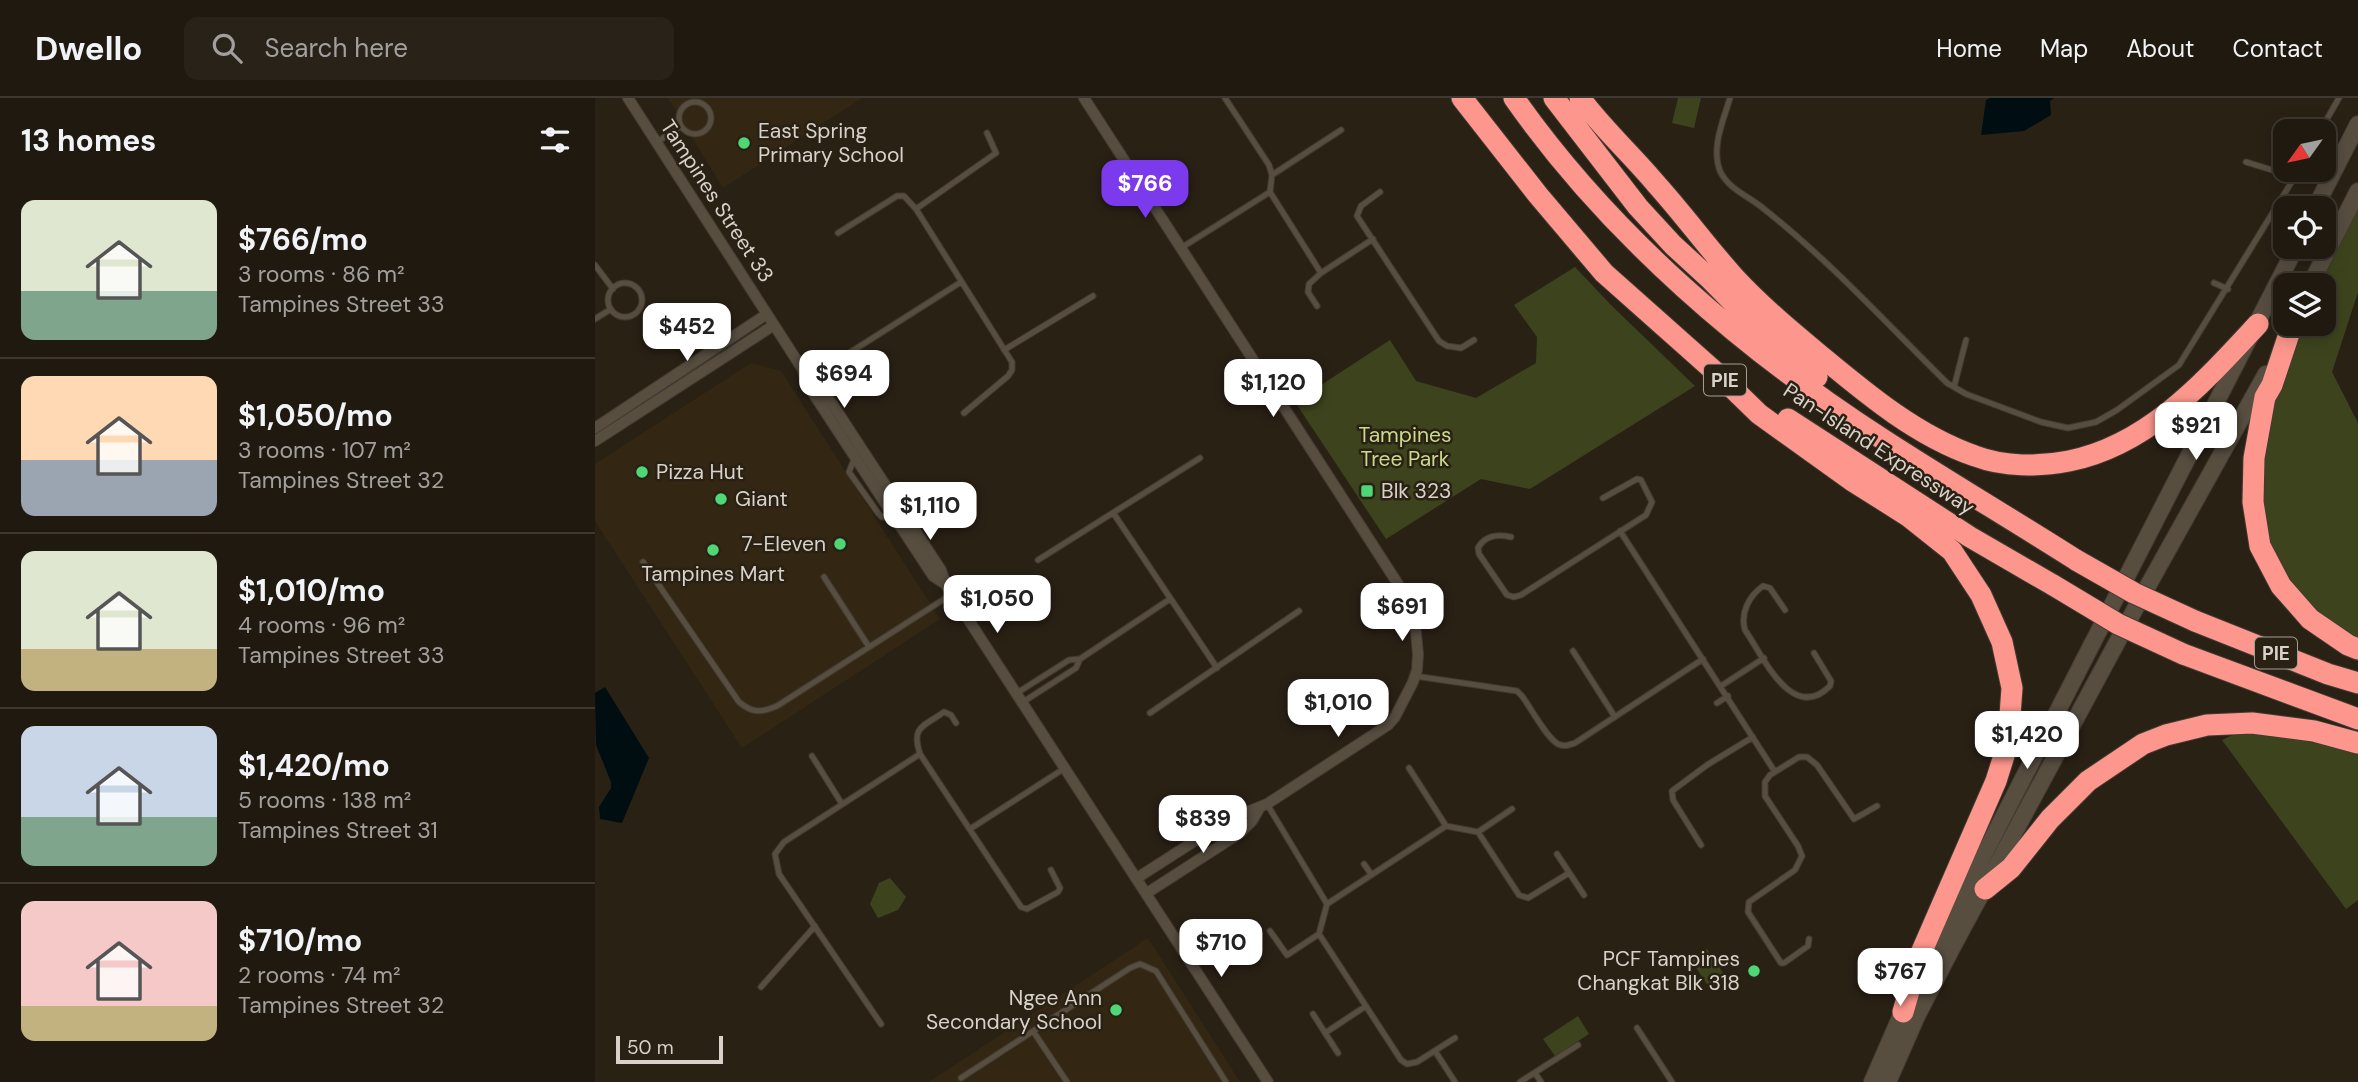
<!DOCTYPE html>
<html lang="en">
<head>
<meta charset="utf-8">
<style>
	body { margin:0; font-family:"DM Sans",sans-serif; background:#282219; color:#f1f3f6; height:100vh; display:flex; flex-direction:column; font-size:26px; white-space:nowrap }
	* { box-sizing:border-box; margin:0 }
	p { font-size:23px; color:#a2a09f }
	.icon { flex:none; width:38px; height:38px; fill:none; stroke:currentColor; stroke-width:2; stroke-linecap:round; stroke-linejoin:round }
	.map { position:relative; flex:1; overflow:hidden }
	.panel { display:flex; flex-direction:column; background:#201910; width:595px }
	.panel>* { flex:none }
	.needle { width:46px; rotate:237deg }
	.controls { position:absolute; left:1678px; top:21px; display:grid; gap:14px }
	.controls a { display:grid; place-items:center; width:63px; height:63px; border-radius:14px; background:#201910; box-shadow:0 4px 18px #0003,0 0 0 2px #3d3830; font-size:35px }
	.scale { position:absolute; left:21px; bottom:18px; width:107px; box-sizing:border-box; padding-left:7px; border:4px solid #d8d2ca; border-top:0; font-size:19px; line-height:24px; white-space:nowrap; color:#d8d2ca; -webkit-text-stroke:5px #2a2115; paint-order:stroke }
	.price { position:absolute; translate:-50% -60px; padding:0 16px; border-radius:14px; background:#fff; color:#222; font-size:23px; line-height:46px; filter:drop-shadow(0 2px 4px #0008) }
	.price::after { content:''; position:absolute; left:50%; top:42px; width:21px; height:16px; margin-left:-10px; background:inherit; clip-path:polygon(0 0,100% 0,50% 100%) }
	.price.on { background:#7c3aed; color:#fff }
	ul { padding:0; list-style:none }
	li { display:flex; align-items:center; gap:21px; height:175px; padding:0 21px }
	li+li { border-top:2px solid #3d3830 }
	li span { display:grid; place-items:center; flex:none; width:196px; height:140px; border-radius:14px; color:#555 }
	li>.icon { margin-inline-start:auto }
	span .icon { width:84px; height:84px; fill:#fffc; stroke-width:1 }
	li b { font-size:30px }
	h2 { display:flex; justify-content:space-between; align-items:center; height:84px; padding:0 21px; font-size:30px }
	header { display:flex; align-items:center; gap:42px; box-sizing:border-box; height:98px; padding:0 35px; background:#201910; border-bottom:2px solid #3d3830 }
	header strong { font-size:33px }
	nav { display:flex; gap:38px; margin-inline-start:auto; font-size:24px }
	.search { width:490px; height:63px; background:#282219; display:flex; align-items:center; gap:18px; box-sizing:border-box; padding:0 24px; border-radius:14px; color:#a2a09f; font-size:26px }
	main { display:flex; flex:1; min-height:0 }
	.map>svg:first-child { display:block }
</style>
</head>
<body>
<header>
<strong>Dwello</strong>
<div class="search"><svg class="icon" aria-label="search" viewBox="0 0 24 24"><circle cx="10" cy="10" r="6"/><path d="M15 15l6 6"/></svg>Search here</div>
<nav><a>Home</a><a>Map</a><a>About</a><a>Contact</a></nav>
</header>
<main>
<section class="panel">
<h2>13 homes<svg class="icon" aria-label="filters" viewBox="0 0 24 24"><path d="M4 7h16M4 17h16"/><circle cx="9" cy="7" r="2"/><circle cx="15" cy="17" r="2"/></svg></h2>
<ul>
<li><span style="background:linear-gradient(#dfe7d0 65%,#7fa58c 0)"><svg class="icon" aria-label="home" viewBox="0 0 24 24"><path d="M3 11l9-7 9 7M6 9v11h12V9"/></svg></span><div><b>$766/mo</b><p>3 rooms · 86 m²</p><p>Tampines Street 33</p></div></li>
<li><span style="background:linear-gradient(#ffd9b3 60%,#9aa5b1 0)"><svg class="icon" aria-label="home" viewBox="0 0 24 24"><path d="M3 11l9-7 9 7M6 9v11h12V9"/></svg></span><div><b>$1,050/mo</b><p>3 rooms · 107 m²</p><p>Tampines Street 32</p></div></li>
<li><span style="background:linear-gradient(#dfe7d0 70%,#c2b280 0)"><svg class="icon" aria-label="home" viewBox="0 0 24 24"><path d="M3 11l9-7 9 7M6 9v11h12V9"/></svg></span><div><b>$1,010/mo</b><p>4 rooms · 96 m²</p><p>Tampines Street 33</p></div></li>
<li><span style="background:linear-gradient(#c9d6e8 65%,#7fa58c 0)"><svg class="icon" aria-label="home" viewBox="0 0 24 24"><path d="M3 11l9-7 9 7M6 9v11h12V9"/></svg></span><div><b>$1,420/mo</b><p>5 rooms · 138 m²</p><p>Tampines Street 31</p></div></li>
<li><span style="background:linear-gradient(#f6c9c9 75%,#c2b280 0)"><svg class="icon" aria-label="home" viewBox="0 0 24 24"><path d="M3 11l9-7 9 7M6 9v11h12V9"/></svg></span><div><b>$710/mo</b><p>2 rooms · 74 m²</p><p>Tampines Street 32</p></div></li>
</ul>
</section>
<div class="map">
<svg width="1763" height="984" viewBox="0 0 1763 984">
	<rect width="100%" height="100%" fill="#2a2115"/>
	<path fill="#332714" d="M 73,0 L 267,0 L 128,90 Z
		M 156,265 L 186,273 L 345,521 L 147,650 L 0,423 L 0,366 Z
		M 553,840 L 645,984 L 334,984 Z"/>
	<path fill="#3d441d" d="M 1083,0 L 1106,0 L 1099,30 L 1077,25 Z
		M 1763,108 L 1763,194 L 1737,274 L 1763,325 L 1763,546 L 1719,517 L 1691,485 L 1670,446 L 1663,404 L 1673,314 L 1705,226 L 1729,226 L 1729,187 L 1724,187 Z
		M 980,169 L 1017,208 L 1100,288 L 935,391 L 886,381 L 791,441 L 700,304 L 795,242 L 821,283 L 881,300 L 941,265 L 942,239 L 919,207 Z
		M 1644,634 L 1719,640 L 1763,653 L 1763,802 L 1751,811 L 1627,642 Z
		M 295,780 L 311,799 L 303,812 L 283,820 L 275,806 L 284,785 Z
		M 1112,851 L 1130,878 L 1114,889 L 1095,861 Z
		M 983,918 L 994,936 L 960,958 L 948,941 Z"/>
	<path fill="#000e11" d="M 1395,0 L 1459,0 L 1455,3 L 1456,17 L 1429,33 L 1386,37 L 1391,2 Z
		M 10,589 L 54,660 L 27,725 L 5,721 L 4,709 L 16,690 L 16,684 L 1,647 L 0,595 Z"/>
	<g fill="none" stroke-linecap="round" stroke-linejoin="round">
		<defs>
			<path id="lane" d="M 630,0 L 674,67 L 677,77 L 675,94 L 726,175
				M 1135,0 C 1128,23 1116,50 1125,73 C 1134,92 1154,98 1169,111 C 1235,163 1292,226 1352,285 L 1371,296 L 1446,324 L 1473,330 L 1501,324 L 1522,312 L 1584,267 L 1704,72
				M84 20a16 16 0 1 1 32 0a16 16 0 1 1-32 0Z
				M 1725,33 L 1744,0
				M 62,44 L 86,28
				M 1651,64 L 1700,79
				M 677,77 L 746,32
				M 785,94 L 766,108 L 762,118 L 844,243 L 852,248 L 866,250 L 879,242
				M 321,111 L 401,55 L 392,35
				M 243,135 L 302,98 L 309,98 L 321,111 L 417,264 L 417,272 L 413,278 L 369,315
				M 586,150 L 675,94
				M 0,167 L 18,191
				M 1619,185 L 1633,191
				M13 202a17 17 0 1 1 34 0a17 17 0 1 1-34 0Z
				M 722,208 L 713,194 L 714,186 L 726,175 L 778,141
				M 0,221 L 16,211
				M 409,252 L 498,198
				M 218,278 L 366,184
				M 1359,289 L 1371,242
				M 260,359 L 254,374 L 283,415 L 287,419 L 299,420
				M 519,416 L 622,570
				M 1025,433 L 1180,674
				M 916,439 C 902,436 890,437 883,450 L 884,456 L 912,497 L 919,499 L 926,497 L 1051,417 L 1057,404 L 1046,382 L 1042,381 L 1008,400
				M 443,462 L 605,360
				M 48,464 L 144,604 C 157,615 166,615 182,608 L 357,496
				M 229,479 L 274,549
				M 1190,512 L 1175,490 L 1168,488 C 1154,498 1145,515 1150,532 C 1168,558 1197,626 1235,588 L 1236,583 L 1219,555
				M 978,553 L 1020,619
				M 820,578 L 922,593 L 927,598 C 936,610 951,639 963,646 C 969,649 974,647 980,645 L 1108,561
				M 1126,588 L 1169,560
				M 422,595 L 474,562 L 485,561
				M 428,604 L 481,570 L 485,561 L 575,501
				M 1122,605 L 1133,598
				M 555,615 L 704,513
				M 361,625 L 356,617 L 349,614 C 328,629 316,628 325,656 L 426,809 L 432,811 L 463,794 L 465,790 L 456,772
				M 217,658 L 247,706
				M 814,670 L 851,728
				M 672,706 L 732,806 L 724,836 L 692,857 L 675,833
				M 375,731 L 470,670
				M 883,734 L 917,711
				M 1106,747 L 1078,702 L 1077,693 L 1112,667 L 1158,639
				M 962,756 L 989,797
				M 769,766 L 776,776
				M 732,806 L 851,728 L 883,734 L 924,797 L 933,800 L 974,775
				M 724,836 L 806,962 L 812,966 L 822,964 L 860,940
				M 1214,841 L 1213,848 L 1189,865 L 1186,865 L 1153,814 L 1154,804 L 1200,772 L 1207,758 L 1203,748 L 1170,698 L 1170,684 L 1175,677 L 1204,659 L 1212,659 L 1222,667 L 1259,721 L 1282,708
				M 166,889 L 220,828
				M 718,916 L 743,955
				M 286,926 L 184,776 L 180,756 L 189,744 L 325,656
				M 1042,930 L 1077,984
				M 438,933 L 472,984
				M 730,935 L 771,908
				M 840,953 L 860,984
				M 940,975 L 946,984
				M 366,980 L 535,870 L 545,866 L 561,873 L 631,984
				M 925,984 L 983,947"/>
			<path id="street" d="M 33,0 L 208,272 L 215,275 L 238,307 L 346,472 L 351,487 L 673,984
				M 489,0 L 803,486 L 820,525 L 823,556 L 822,572 L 818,584 L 800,619 L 793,627 L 672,706 L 634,721 L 542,780
				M 208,272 L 210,283 L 338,478 L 350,486
				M 0,330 L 172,216
				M 0,343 L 179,227
				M 552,795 L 645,735 L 657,723 L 664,711"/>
			<path id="secondary" d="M 1720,110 L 1763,26
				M 1715,187 L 1763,93
				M 1324,883 L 1701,149
				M 1277,984 L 1311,906
				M 1293,984 L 1322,918 L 1356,852 L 1540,511 L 1671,276"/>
			<path id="highway" d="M 867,0 L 943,97 L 1009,175 L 1126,279 L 1136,286
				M 919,0 C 1015,137 1152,254 1292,344 C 1354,384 1418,422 1481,462
				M 959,0 L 1043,109 L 1078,147 L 1114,180 L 1162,229 L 1222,279
				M 985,0 C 1008,31 1037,57 1062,87 C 1089,117 1113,150 1140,180 C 1166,208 1196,233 1226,258 C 1273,297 1322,338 1380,358 C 1409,369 1444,369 1474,363 C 1554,347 1610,283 1663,226
				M 1694,236 L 1677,287 L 1670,299 L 1659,360 L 1658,404 L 1665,448 L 1686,488 L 1715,521 L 1753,547 L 1763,551
				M 1126,279 L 1164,316 L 1256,382 L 1313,418 L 1357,453 L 1386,497 L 1407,544 L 1417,590 L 1413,645 L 1401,683 L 1323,862 L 1308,914
				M 1193,321 L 1375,439 L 1458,487
				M 1600,523 L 1733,576 L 1763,585
				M 1588,556 L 1763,621
				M 1390,791 L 1416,770 L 1455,721 L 1493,683 L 1548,646 L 1571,637 L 1612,627 L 1657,625 L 1719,633 L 1763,645"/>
		</defs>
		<use href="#lane" stroke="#423b32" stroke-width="7"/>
		<use href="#street" stroke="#423b32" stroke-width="12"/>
		<use href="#secondary" stroke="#423b32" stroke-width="18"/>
		<use href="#highway" stroke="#423b32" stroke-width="23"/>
		<use href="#lane" stroke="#574e40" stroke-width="5"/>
		<use href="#street" stroke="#574e40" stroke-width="10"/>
		<use href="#secondary" stroke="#574e40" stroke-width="16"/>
		<use href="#highway" stroke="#fd978d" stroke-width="21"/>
		<defs>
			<path id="highway-bridge" d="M 1481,462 L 1539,495 L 1600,523
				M 1458,487 L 1523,526 L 1588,556"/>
		</defs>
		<use href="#highway-bridge" stroke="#423b32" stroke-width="23" stroke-linecap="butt"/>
		<use href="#highway-bridge" stroke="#fd978d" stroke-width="21"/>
	</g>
	<g fill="#4fd675" stroke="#2a2115" stroke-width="2.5">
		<circle cx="149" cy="45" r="7"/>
		<circle cx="47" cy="374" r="7"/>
		<rect x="765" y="386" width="14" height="14" rx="3.5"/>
		<circle cx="126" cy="401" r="7"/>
		<circle cx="245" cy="446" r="7"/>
		<circle cx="118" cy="452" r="7"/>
		<circle cx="1159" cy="873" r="7"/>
		<circle cx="521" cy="912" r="7"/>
	</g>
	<g text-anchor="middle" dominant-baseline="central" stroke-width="5" stroke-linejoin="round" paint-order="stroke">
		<g fill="#2a2115" stroke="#a49d94" stroke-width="2">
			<rect x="1109" y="266.5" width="42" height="31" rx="5"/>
			<rect x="1660" y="539.5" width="42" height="31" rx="5"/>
		</g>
		<g font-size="19" font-weight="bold" fill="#d8d2ca">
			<text x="1130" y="282">PIE</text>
			<text x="1681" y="555">PIE</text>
		</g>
		<g font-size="21" fill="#d8d2ca" stroke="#2a2115" text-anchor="start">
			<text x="163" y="33">East Spring<tspan x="163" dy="24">Primary School</tspan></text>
			<text x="61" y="374">Pizza Hut</text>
			<text x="786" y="393">Blk 323</text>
			<text x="140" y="401">Giant</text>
			<text x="231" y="446" text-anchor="end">7-Eleven</text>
			<text x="118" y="476" text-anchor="middle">Tampines Mart</text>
			<text x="1145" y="861" text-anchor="end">PCF Tampines<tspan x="1145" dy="24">Changkat Blk 318</tspan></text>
			<text x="507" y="900" text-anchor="end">Ngee Ann<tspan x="507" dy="24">Secondary School</tspan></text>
		</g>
		<g font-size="21" fill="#d8d2ca" stroke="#2a2115">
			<text transform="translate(122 103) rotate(57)">Tampines Street 33</text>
			<text transform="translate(1284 351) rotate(33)">Pan-Island Expressway</text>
		</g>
		<g font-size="21" fill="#c9da8b" stroke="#2a2115">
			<text x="810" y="337">Tampines<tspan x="810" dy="24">Tree Park</tspan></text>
		</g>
	</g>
</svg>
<div class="controls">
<a><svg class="needle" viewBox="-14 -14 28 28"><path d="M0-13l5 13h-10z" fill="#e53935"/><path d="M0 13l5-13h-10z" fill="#a2a09f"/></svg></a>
<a><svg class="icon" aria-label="locate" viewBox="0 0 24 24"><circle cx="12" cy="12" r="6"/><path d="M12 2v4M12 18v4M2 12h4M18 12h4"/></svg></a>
<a><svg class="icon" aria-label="layers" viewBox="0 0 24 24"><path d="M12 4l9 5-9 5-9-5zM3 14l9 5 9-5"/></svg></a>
</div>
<div class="scale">50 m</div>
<b class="price on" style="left:550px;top:122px">$766</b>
<b class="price" style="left:92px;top:265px">$452</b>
<b class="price" style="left:249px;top:312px">$694</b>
<b class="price" style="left:678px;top:321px">$1,120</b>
<b class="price" style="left:1601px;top:364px">$921</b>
<b class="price" style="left:335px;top:444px">$1,110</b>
<b class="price" style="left:402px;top:537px">$1,050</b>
<b class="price" style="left:807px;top:545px">$691</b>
<b class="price" style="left:743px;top:641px">$1,010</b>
<b class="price" style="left:1432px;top:673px">$1,420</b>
<b class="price" style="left:608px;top:757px">$839</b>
<b class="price" style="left:626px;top:881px">$710</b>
<b class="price" style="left:1305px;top:910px">$767</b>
</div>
</main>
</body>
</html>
